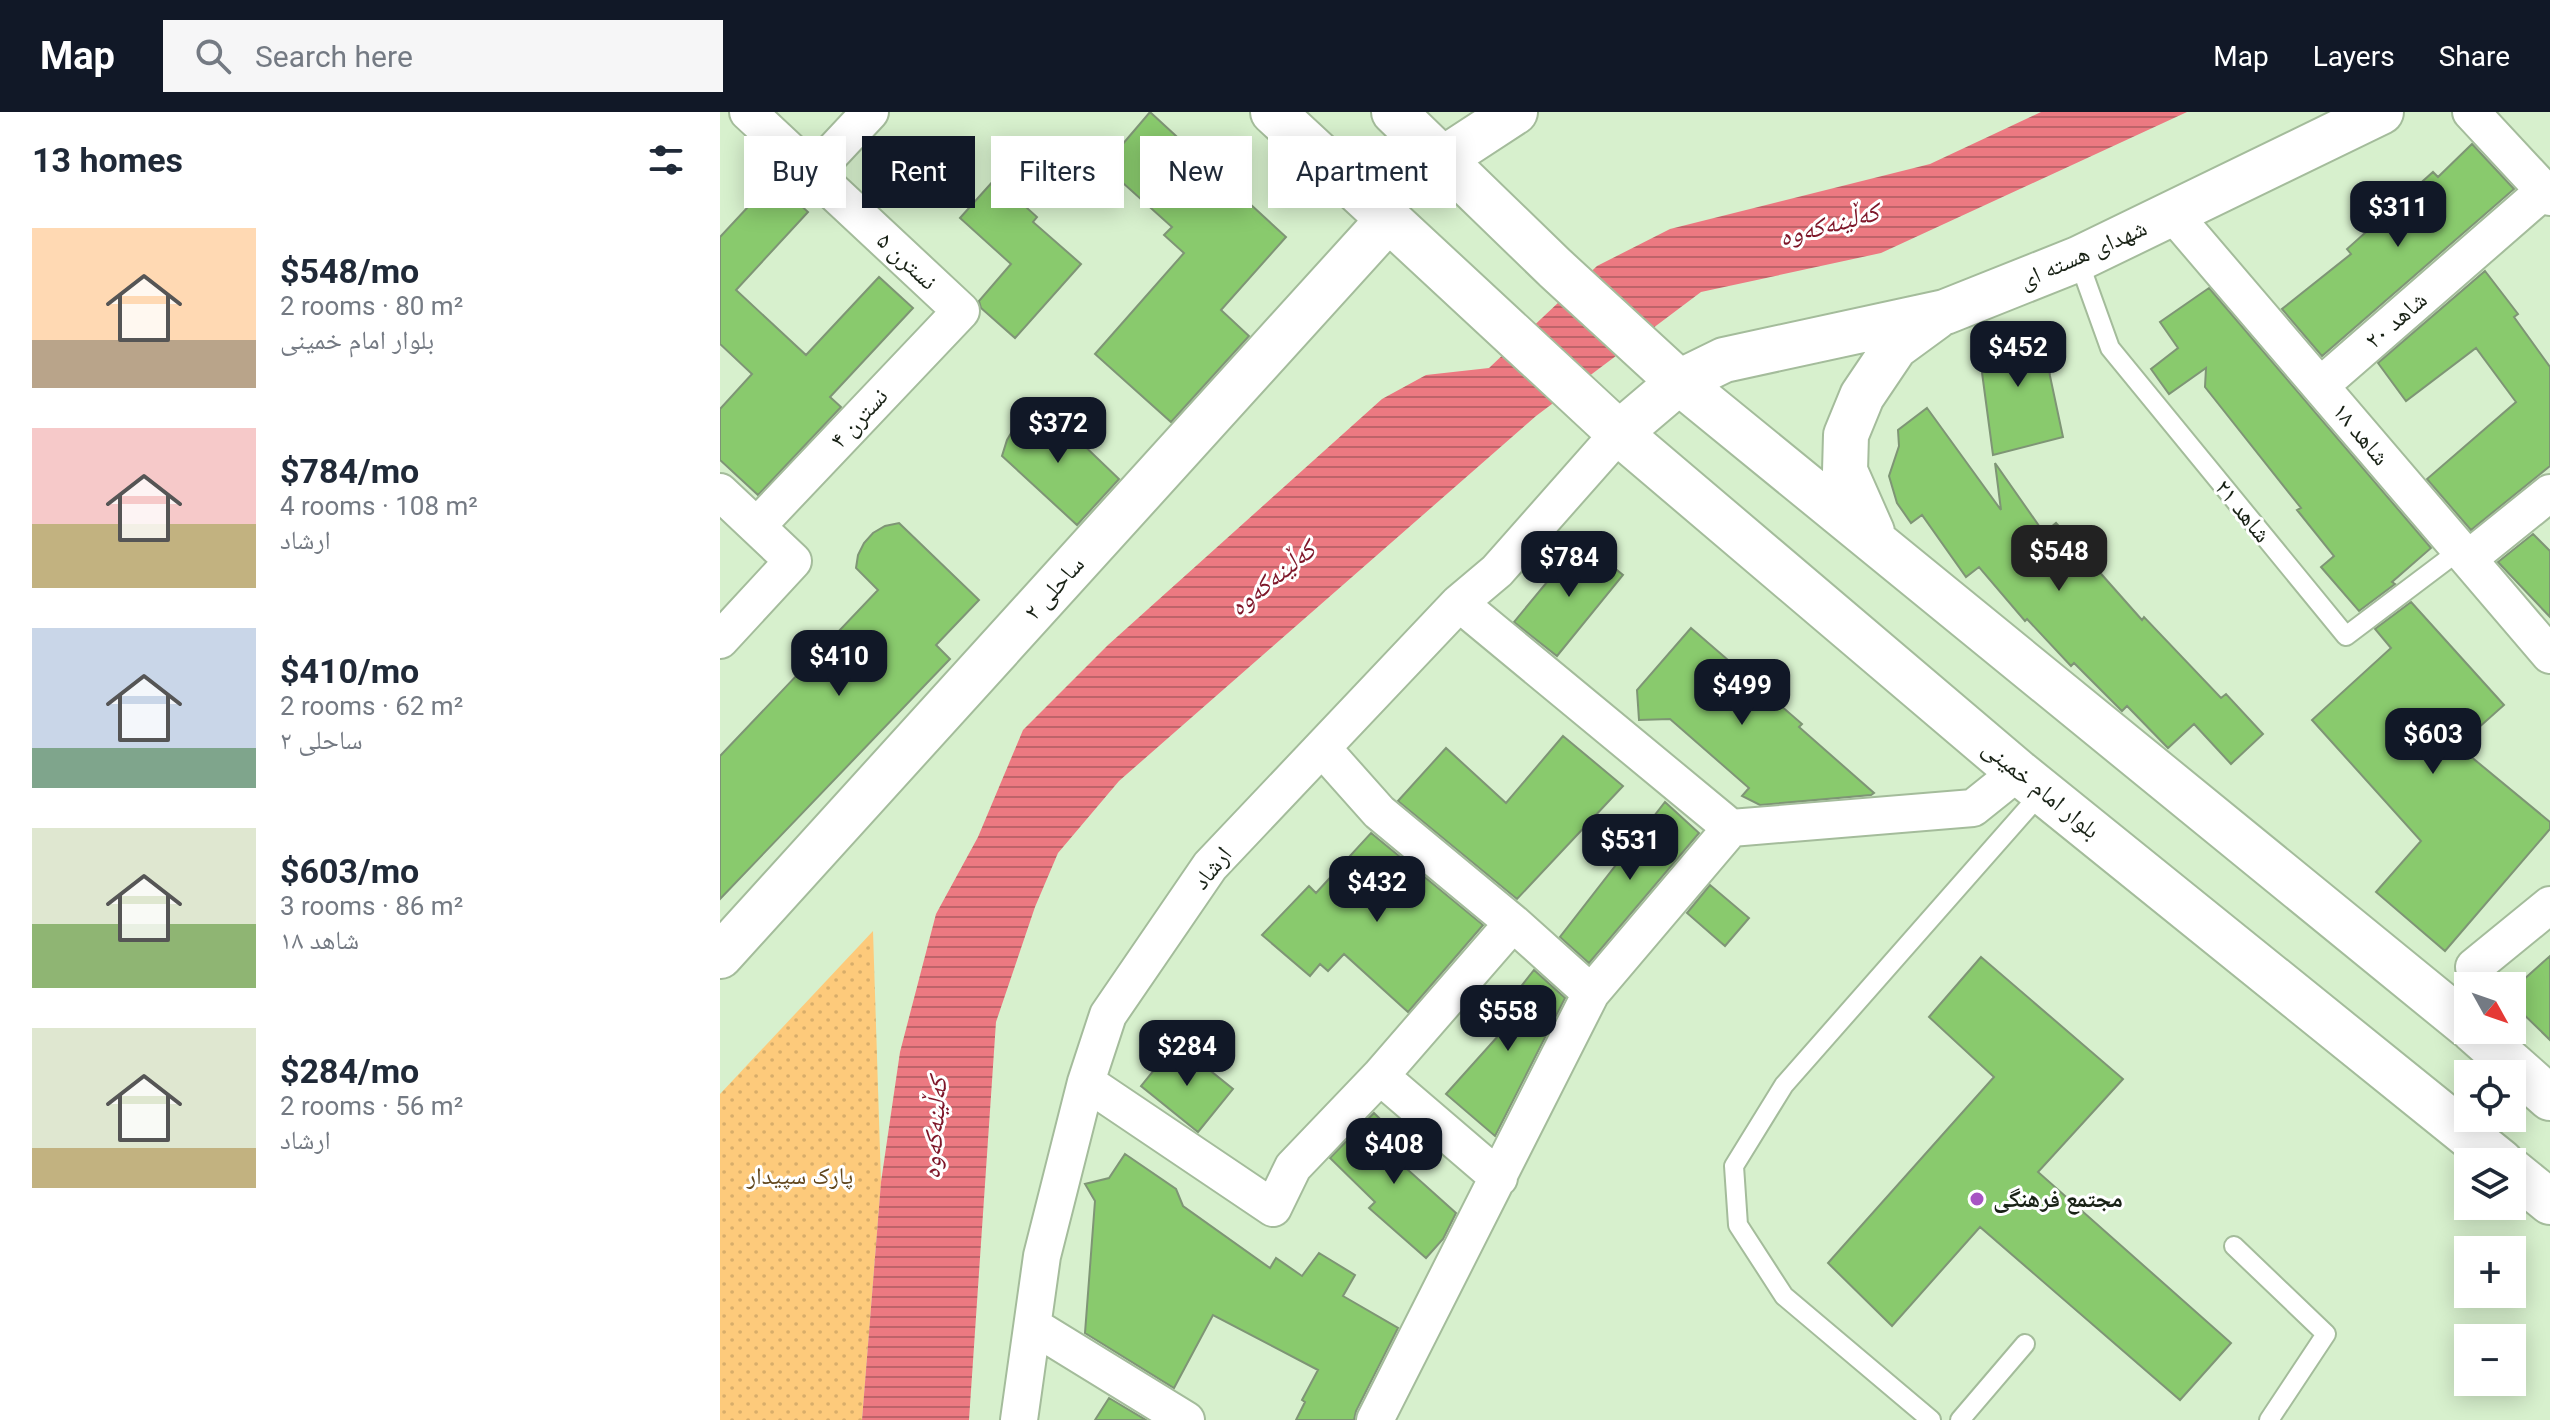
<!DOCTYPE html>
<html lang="en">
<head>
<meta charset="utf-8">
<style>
	body { margin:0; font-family:Roboto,"Noto Naskh Arabic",sans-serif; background:#f6f6f7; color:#1f2937; height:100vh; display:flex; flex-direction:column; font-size:30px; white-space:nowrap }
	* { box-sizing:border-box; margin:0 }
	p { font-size:26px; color:#747a83 }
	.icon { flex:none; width:44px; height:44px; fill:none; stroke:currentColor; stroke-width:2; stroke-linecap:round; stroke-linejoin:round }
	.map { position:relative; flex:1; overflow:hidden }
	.panel { display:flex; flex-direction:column; background:#fff; width:720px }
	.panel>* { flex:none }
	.guide { position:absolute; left:24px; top:24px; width:760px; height:72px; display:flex; gap:16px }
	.needle { width:52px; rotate:130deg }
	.tools { position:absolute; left:1734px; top:860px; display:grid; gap:16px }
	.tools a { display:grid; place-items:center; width:72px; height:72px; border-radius:0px; background:#fff; box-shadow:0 4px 20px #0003; font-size:40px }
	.price { position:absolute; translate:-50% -68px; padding:0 18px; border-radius:16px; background:#111827; color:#fff; font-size:26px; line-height:52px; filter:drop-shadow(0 2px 4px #0008) }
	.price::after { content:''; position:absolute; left:50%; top:48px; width:24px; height:18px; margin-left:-12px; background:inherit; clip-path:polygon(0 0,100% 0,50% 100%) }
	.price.on { background:#222; color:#fff }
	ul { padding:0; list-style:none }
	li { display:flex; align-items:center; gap:24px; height:200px; padding:0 32px }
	li span { display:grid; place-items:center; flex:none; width:224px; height:160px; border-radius:0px; color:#555 }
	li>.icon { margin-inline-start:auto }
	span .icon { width:96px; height:96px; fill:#fffc; stroke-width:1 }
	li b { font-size:34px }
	h2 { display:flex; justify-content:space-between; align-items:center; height:96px; padding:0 32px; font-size:34px }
	.tag { padding:0 28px; border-radius:0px; background:#fff; box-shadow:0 4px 20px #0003; font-size:28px; line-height:72px }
	.tag.on { background:#111827; color:#fff }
	header { display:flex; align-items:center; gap:48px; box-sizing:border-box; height:112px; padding:0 40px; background:#111827; color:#fff }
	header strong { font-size:38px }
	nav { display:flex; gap:44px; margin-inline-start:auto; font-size:28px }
	.search { width:560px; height:72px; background:#f6f6f7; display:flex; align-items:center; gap:20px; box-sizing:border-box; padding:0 28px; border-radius:0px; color:#747a83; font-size:30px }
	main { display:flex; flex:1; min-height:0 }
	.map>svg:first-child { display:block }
</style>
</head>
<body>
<header>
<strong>Map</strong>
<div class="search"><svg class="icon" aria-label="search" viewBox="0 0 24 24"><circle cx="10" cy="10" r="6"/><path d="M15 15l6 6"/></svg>Search here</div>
<nav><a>Map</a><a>Layers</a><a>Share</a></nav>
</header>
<main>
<section class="panel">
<h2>13 homes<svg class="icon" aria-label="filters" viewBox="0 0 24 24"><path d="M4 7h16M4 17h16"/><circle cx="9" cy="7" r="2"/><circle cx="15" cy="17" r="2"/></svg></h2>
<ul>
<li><span style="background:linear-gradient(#ffd9b3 70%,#b9a48a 0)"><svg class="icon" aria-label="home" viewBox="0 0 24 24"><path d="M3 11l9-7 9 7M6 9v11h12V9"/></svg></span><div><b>$548/mo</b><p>2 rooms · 80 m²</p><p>بلوار امام خمینی</p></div></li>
<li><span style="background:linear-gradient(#f6c9c9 60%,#c2b280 0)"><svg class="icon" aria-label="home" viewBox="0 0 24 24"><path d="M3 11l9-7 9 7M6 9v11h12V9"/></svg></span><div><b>$784/mo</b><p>4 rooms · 108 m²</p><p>ارشاد</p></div></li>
<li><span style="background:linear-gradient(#c9d6e8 75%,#7fa58c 0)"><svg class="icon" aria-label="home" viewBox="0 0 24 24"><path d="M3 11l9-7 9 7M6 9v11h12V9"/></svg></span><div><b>$410/mo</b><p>2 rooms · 62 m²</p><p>ساحلی ۲</p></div></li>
<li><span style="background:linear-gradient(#dfe7d0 60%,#8fb573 0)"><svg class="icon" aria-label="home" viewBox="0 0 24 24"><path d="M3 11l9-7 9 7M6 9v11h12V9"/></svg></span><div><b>$603/mo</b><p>3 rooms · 86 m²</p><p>شاهد ۱۸</p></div></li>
<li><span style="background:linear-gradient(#dfe7d0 75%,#c2b280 0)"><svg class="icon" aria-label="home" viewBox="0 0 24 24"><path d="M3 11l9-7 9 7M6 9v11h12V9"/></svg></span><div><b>$284/mo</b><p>2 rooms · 56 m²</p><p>ارشاد</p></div></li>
</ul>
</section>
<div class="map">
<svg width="1830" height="1308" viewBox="0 0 1830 1308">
	<defs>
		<pattern id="park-dots" width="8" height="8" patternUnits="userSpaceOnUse" patternTransform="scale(2)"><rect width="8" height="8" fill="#fdca7b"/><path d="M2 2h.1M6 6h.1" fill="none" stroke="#d8ad6a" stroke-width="1.8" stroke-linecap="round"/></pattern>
		<pattern id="water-rules" width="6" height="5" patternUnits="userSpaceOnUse" patternTransform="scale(2)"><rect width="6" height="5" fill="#ec7981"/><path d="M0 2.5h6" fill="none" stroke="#be6369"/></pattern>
	</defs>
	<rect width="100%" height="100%" fill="#d7f0cd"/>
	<path fill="url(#park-dots)" d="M 153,819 L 161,1070 L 142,1308 L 0,1308 L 0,982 Z"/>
	<path fill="url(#water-rules)" d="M 1321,0 L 1467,0 L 1161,141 L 981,180 L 816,304 L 399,669 L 338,741 L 315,795 L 276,910 L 249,1308 L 142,1308 L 161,1070 L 180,940 L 216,802 L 258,725 L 303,618 L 388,533 L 662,287 L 706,263 L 769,256 L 877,154 L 950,117 L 1210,52 Z"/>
	<path fill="#89ca6d" stroke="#7e9575" stroke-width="2" d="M 430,0 L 566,125 L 501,198 L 529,224 L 451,310 L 375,242 L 464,141 L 444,123 L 452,115 L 384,54 Z
		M 1752,32 L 1794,77 L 1602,244 L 1562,197 L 1631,142 L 1627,137 L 1713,60 L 1718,65 Z
		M 275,67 L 317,105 L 313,110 L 361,152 L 295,226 L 261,196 L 259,189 L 291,152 L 240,106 Z
		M 53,68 L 88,100 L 16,178 L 86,243 L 159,165 L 193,196 L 110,285 L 121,295 L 38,383 L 0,348 L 0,297 L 32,262 L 0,232 L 0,125 Z
		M 1765,159 L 1798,202 L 1794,205 L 1830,255 L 1830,354 L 1751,418 L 1707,367 L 1796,290 L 1756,236 L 1686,289 L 1658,251 Z
		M 1489,176 L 1711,436 L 1672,470 L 1675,472 L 1639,499 L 1601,455 L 1614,444 L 1577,398 L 1581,396 L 1485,275 L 1486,256 L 1449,282 L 1431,257 L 1458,236 L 1440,210 Z
		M 1323,213 L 1330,264 L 1343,325 L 1273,343 L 1257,223 Z
		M 1207,296 L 1281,398 L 1275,351 L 1324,421 L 1336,411 L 1422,508 L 1424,505 L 1501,586 L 1506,582 L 1543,622 L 1511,652 L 1474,612 L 1448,636 L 1407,594 L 1402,599 L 1354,551 L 1351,554 L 1307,507 L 1305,509 L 1259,455 L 1246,465 L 1202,403 L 1191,411 L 1177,391 L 1169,364 L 1179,334 L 1178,318 Z
		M 326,297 L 399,367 L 357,413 L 282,344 L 287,328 L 296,313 L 309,303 Z
		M 179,411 L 259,488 L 216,533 L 230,547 L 0,787 L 0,644 L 158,478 L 136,456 L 138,443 L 144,431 L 153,421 L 165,414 Z
		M 1813,422 L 1830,439 L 1830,505 L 1778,450 Z
		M 861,429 L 903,463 L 837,544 L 794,510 Z
		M 1691,490 L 1784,593 L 1738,634 L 1830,710 L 1830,717 L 1725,839 L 1656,780 L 1701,729 L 1592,608 L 1671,536 L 1655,517 Z
		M 971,516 L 1082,612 L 1079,615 L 1154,681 L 1151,683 L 1040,693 L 1022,684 L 1029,676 L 950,607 L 919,608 L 917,578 Z
		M 843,624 L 903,674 L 797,787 L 678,689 L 726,636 L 786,691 Z
		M 945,690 L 979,721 L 869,851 L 840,825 Z
		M 651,721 L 763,813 L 688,900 L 624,842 L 608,859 L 600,852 L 590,864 L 542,823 L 589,774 L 596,781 Z
		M 990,773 L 1029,806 L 1005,834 L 967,801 Z
		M 1830,844 L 1830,928 L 1792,891 L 1792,878 Z
		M 1261,845 L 1403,967 L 1318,1060 L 1511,1231 L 1460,1288 L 1260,1115 L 1172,1214 L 1108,1151 L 1274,965 L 1209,905 Z
		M 814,858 L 845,886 L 775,1024 L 726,982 L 779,923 L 769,915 Z
		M 456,931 L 513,977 L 478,1020 L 421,974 Z
		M 654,1001 L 690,1036 L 678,1049 L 736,1101 L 723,1127 L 706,1146 L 649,1096 L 655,1090 L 610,1046 Z
		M 405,1042 L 456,1077 L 463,1094 L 550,1156 L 556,1146 L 582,1164 L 599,1141 L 635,1163 L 623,1184 L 678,1216 L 636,1299 L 634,1308 L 576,1308 L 585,1290 L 582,1288 L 598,1258 L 493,1203 L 454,1276 L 365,1221 L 375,1089 L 365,1072 L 389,1066 Z
		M 389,1286 L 426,1308 L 375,1308 Z"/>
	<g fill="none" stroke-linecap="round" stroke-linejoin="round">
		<defs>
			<path id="lane" d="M 1358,147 L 1390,236 L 1626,524 L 1740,438
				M 1514,1134 L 1606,1222 L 1549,1308
				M 1211,1308 L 1064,1184 L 1018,1113 L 1014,1054 L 1064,973 L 1323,679
				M 1240,1308 L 1305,1232"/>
			<path id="street" d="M 28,0 L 241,199 L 37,414
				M 1751,0 L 1830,85
				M 92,62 L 150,0
				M 1453,102 L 1830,543
				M 1600,274 L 1824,79
				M 0,380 L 73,449 L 0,528
				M 1748,447 L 1830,381
				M 739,491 L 1011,716
				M 602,636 L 659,700 L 793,811 L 871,881
				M 1754,855 L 1830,793
				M 366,970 L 553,1096 L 573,1055 L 660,964
				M 779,1066 L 660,964 L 793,811
				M 313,1214 L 466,1308
				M 299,1308 L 322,1144 L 366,970 L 388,903 L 490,754 L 739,491 L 777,459 L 899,321
				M 655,1308 L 871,881 L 1011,716 L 1253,696 L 1298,660"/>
			<path id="secondary" d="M 553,0 L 899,321 L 1298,660 L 1781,1050
				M 674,0 L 835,156 L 959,270 L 1748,914
				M 723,47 L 795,0
				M 899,321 L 959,270 L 1004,248 L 1225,200 L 1358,147 L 1661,0
				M 1152,420 L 1125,359 L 1126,323 L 1142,284 L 1175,235 L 1216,205
				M 0,844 L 668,108
				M 1753,918 L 1830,986
				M 1792,1059 L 1830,1090"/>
		</defs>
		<use href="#lane" stroke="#a4bc9b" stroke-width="22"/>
		<use href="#street" stroke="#a4bc9b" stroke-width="40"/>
		<use href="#secondary" stroke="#a4bc9b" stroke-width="48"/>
		<use href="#lane" stroke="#fff" stroke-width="18"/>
		<use href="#street" stroke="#fff" stroke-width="36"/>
		<use href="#secondary" stroke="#fff" stroke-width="44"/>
	</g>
	<circle fill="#a754c3" stroke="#fff" stroke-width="3" cx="1257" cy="1087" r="8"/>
	<g text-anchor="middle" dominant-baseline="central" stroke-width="6" stroke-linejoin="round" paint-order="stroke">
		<g font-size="24" fill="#192216" stroke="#fff">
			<text transform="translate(1363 142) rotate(-24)">شهدای هسته ای</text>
			<text transform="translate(187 149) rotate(43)">نسترن ۵</text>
			<text transform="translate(1676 208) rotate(-41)">شاهد ۲۰</text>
			<text transform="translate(139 306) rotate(-47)">نسترن ۴</text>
			<text transform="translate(1641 322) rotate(50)">شاهد ۱۸</text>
			<text transform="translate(1523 399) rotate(51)">شاهد ۲۱</text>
			<text transform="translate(334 476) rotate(-48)">ساحلی ۲</text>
			<text transform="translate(1321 677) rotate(39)">بلوار امام خمینی</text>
			<text transform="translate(492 756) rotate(-51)">ارشاد</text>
		</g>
		<g font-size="24" fill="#62471d" stroke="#fff">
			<text x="80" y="1064">پارک سپیدار</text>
		</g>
		<g font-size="24" font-weight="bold" fill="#192216" stroke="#fff" text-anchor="start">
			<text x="1273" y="1087">مجتمع فرهنگی</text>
		</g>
		<g font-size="26" font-style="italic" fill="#7d1528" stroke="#fff">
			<text transform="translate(1109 112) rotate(-15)">کەڵینەکەوە</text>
			<text transform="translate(552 466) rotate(-39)">کەڵینەکەوە</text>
			<text transform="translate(214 1016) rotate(-86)">کەڵینەکەوە</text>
		</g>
	</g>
</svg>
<div class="tools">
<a><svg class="needle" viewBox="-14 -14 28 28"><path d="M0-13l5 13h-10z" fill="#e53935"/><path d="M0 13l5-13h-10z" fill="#747a83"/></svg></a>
<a><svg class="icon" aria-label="locate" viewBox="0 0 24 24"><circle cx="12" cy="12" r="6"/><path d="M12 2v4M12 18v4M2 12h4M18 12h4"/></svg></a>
<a><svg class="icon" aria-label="layers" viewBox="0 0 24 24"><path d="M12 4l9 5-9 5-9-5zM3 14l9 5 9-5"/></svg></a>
<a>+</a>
<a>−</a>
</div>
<b class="price" style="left:1678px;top:137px">$311</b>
<b class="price" style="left:1298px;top:277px">$452</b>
<b class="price" style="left:338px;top:353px">$372</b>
<b class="price on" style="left:1339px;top:481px">$548</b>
<b class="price" style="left:849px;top:487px">$784</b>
<b class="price" style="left:119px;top:586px">$410</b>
<b class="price" style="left:1022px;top:615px">$499</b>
<b class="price" style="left:1713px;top:664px">$603</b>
<b class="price" style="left:910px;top:770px">$531</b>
<b class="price" style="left:657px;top:812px">$432</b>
<b class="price" style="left:788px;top:941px">$558</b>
<b class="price" style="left:467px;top:976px">$284</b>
<b class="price" style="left:674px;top:1074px">$408</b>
<div class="guide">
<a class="tag">Buy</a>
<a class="tag on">Rent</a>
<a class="tag">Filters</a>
<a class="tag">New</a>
<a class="tag">Apartment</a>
</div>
</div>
</main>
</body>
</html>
